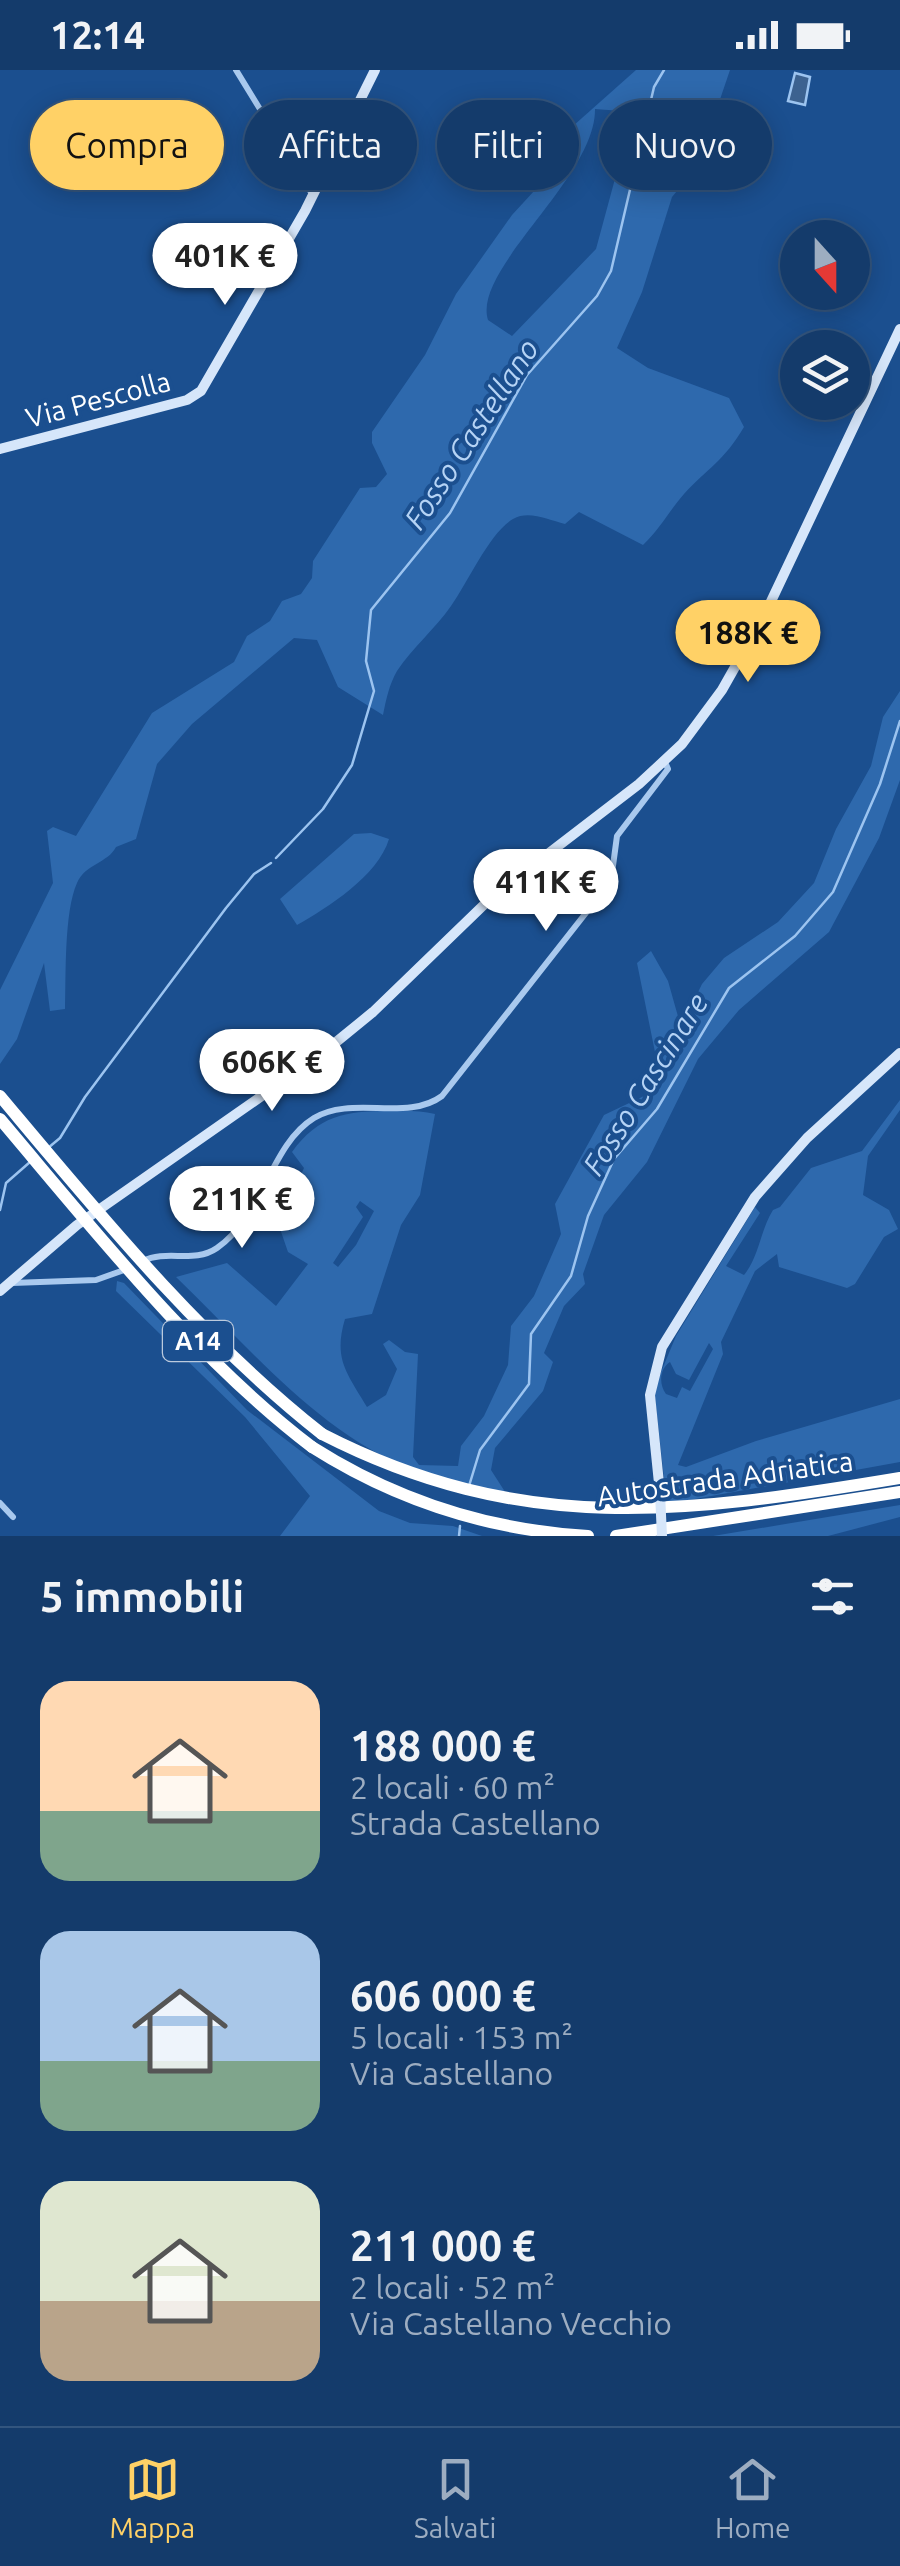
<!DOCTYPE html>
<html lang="it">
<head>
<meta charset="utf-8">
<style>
	body { margin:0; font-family:Ubuntu,sans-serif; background:#1d4271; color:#f1f3f6; height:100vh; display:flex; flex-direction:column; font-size:38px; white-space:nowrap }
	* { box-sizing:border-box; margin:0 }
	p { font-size:32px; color:#9dadc1 }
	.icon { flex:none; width:55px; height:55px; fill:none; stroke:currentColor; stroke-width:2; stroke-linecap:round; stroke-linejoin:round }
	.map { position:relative; height:1466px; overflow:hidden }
	.panel { display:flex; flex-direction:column; background:#143b6b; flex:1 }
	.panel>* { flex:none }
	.guide { position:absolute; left:30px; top:30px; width:840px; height:90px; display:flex; gap:20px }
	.needle { width:65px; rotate:159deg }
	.controls { position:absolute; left:780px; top:150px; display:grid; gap:20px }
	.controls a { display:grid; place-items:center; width:90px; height:90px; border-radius:50%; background:#143b6b; box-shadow:0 5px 25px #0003,0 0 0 2px #33557e; font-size:50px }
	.price { position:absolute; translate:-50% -85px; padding:0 22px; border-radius:35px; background:#fff; color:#222; font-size:32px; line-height:65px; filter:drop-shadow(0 2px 5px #0008) }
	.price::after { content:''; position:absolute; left:50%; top:60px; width:30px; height:22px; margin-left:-15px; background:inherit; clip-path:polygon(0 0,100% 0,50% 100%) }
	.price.on { background:#ffd166; color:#111 }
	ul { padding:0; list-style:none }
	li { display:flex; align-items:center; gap:30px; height:250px; padding:0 40px }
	li span { display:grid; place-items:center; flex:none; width:280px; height:200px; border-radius:30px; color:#555 }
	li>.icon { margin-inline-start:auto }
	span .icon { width:120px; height:120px; fill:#fffc; stroke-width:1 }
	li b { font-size:42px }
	h2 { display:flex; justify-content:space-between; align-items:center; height:120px; padding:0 40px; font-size:42px }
	.pill { padding:0 35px; border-radius:45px; background:#143b6b; box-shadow:0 5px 25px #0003,0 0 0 2px #33557e; font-size:35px; line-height:90px }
	.pill.on { background:#ffd166; color:#111 }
	.status { display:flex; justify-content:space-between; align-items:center; height:70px; padding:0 50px; background:#143b6b; direction:ltr }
	.status svg { height:28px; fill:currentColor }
	.tab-bar { display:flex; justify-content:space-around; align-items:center; height:140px; border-top:2px solid #33557e; background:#143b6b; font-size:28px; color:#9dadc1 }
	.tab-bar a { display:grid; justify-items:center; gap:5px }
	.tab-bar .on { color:#ffd166 }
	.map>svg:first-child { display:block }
</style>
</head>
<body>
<div class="status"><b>12:14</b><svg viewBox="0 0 49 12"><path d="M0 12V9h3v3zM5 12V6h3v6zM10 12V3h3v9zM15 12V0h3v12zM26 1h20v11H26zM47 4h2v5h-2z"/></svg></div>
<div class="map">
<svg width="900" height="1466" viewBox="0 0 900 1466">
	<rect width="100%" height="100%" fill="#1b4f8f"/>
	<path fill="#2e69ad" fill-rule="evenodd" d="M 636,0 L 730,0 L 697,97 L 672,127 L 642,222 L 617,278 L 648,298 L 729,328 L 744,357 C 724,391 708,398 684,424 C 669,441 660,459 643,475 L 579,442 L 565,454 C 548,450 529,440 513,449 C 490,462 468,512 451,536 C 435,559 413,577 397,601 C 389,615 386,630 383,645 L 338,617 L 317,570 L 294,568 L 192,654 L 157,694 L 136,769 L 116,777 C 108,793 85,794 77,813 C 64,842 66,906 65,939 L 50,941 L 44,893 L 17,969 L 0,994 L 0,920 L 53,813 L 47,761 L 53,757 L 76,766 L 152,643 L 234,592 L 247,566 L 270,551 L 282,531 L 301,524 L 312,508 L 313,491 L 360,418 L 376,417 L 387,404 L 372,373 L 372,362 L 425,285 L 456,224 L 512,145 L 568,84 L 573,56 ZM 595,39 L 621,41 L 629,57 L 596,179 L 512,266 L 488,250 C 472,199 596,108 595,39 Z
		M 900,621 L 900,710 L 879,768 L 829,862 L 739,940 L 698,989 L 647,1092 L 604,1145 L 583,1204 L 585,1214 L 564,1236 L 544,1283 L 553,1292 L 543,1321 L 495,1378 L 491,1400 L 509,1428 C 477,1419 443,1412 413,1400 C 318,1363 248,1276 176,1207 L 227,1193 L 276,1236 L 308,1194 L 288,1182 L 278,1153 L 304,1098 L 292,1082 C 318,1046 345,1041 388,1041 C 403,1041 420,1040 435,1044 L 420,1125 L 401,1155 L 372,1244 L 345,1249 C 333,1289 347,1303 367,1337 L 386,1325 L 397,1299 L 383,1274 L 389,1270 L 405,1282 L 418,1284 L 413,1387 L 419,1395 L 458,1396 L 461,1376 L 484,1346 L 508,1295 L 511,1256 L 534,1226 L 561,1164 L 555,1134 L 604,1045 L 644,1026 L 656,987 L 637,893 L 651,881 L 668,911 L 681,957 L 702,914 L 724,888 L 778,852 L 814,813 L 836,759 L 871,696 L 883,647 ZM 360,1131 L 374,1141 L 356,1175 L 338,1197 L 333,1193 L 363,1147 L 356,1137 Z
		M 371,763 L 389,769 C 378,806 327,838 297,855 L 280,829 L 354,764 Z
		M 900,1030 L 900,1040 L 868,1086 L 863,1125 L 889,1140 L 898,1159 L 884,1167 L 855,1214 L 847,1218 L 779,1197 L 777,1184 L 755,1201 L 721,1272 L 723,1284 L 678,1395 L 686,1397 L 756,1371 L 900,1329 L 900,1392 L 667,1434 L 654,1319 L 676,1266 L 755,1137 L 760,1143 L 726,1196 L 744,1205 C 759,1187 760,1161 773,1140 L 780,1137 L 811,1098 L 862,1081 ZM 709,1273 L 713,1279 L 690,1321 L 682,1317 L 677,1328 L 666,1324 C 659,1315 659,1299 670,1292 L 676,1304 L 689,1310 Z
		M 117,1211 L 124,1213 L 247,1340 L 379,1441 L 410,1453 L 453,1456 L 482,1466 L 280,1466 L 310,1426 L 245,1347 L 116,1221 Z
		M 900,1435 L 900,1447 L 828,1466 L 713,1466 Z"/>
	<path fill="#3c6290" stroke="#9cc4f0" stroke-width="2.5" d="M 795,3 L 810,7 L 805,35 L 788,31 Z"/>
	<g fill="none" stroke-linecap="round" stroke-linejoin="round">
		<path stroke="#9cc4f0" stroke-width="2.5" d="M 276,788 L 323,739 L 352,695 L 374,621 L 366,591 L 371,540 L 450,443 L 527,305 L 597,226 L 611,201 L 654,17 L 664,0
			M 48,1078 L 60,1068 L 85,1027 L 226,838 L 254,804 L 271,793
			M 0,1140 L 6,1113 L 30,1092
			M 469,1416 L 480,1380 L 529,1314 L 531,1264 L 571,1206 L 588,1146 L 614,1089 L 657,1039 L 729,918 L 795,866 L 833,822 L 880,714 L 900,651
			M 459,1466 L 460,1456"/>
		<path stroke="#a9c9ee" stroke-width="6" d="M 236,0 L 312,124
			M 143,1191 C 167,1179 194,1194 217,1178 C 264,1145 270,1075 314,1048 C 352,1025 407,1052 442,1026 L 600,825 L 612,803 L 617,766 L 668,699 L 665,692
			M 12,1213 L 96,1210 L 127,1199
			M 0,1433 L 13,1447"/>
		<path stroke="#d6e6fa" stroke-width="10" d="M 0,379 L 187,330 L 201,321 L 305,141 L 375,0
			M 0,1221 L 77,1155 L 319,986 L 373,942 L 493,826 L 639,714 L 682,674 L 722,620 L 765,544 L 900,259
			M 660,1423 L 650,1325 L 662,1277 L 755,1127 L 807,1068 L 900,983"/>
		<path stroke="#fff" stroke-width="12" d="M 322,1364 C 521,1466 684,1444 900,1408
			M 312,1377 C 397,1431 487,1460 588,1466
			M 616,1466 L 900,1422"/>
		<path stroke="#d6e6fa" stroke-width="10" d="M 660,1423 L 662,1466"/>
		<path stroke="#fff" stroke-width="12" d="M 0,1026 C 99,1144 200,1268 322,1364
			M 0,1049 C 95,1161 195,1288 312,1377"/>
	</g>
	<g text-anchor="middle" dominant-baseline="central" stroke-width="8" stroke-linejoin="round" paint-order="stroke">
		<rect fill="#1b4f8f" stroke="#bbcadd" stroke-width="2.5" x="163" y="1251" width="70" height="40" rx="8"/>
		<g font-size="25" font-weight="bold" fill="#fff">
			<text x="198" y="1271">A14</text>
		</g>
		<g font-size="28" fill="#fff" stroke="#1b4f8f">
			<text transform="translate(98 329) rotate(-15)">Via Pescolla</text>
			<text transform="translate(725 1408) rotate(-8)">Autostrada Adriatica</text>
		</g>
		<g font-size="30" font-style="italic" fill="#b5d3f5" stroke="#1b4f8f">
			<text transform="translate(471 364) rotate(-57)">Fosso Castellano</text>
			<text transform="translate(645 1014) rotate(-58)">Fosso Cascinare</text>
		</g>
	</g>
</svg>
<div class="controls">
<a><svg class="needle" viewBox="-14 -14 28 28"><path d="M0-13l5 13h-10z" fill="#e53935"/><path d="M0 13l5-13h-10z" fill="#9dadc1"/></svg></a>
<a><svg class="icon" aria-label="layers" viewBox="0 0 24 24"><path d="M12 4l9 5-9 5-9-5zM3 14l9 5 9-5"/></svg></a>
</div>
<b class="price" style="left:225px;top:238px">401K €</b>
<b class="price on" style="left:748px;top:615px">188K €</b>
<b class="price" style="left:546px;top:864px">411K €</b>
<b class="price" style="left:272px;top:1044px">606K €</b>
<b class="price" style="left:242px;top:1181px">211K €</b>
<div class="guide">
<a class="pill on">Compra</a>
<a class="pill">Affitta</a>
<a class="pill">Filtri</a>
<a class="pill">Nuovo</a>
</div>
</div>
<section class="panel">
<h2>5 immobili<svg class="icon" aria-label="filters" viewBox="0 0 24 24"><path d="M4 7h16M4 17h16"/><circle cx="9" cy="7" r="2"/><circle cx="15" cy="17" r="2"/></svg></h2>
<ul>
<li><span style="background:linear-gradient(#ffd9b3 65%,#7fa58c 0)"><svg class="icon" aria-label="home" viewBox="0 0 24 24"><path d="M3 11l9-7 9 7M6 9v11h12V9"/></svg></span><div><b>188 000 €</b><p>2 locali · 60 m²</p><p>Strada Castellano</p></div></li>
<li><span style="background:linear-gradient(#a9c7e8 65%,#7fa58c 0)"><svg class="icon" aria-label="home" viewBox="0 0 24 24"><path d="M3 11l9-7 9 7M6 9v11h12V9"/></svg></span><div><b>606 000 €</b><p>5 locali · 153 m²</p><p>Via Castellano</p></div></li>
<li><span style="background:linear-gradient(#dfe7d0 60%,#b9a48a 0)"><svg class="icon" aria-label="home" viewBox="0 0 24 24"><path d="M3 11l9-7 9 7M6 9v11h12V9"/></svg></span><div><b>211 000 €</b><p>2 locali · 52 m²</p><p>Via Castellano Vecchio</p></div></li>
</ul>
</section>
<nav class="tab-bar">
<a class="on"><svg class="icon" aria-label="map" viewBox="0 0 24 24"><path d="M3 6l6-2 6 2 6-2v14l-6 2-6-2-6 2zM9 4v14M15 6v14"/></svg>Mappa</a>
<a><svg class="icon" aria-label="saved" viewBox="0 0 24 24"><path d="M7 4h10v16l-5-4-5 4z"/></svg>Salvati</a>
<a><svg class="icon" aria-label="home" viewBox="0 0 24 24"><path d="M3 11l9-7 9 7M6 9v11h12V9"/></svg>Home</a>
</nav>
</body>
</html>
